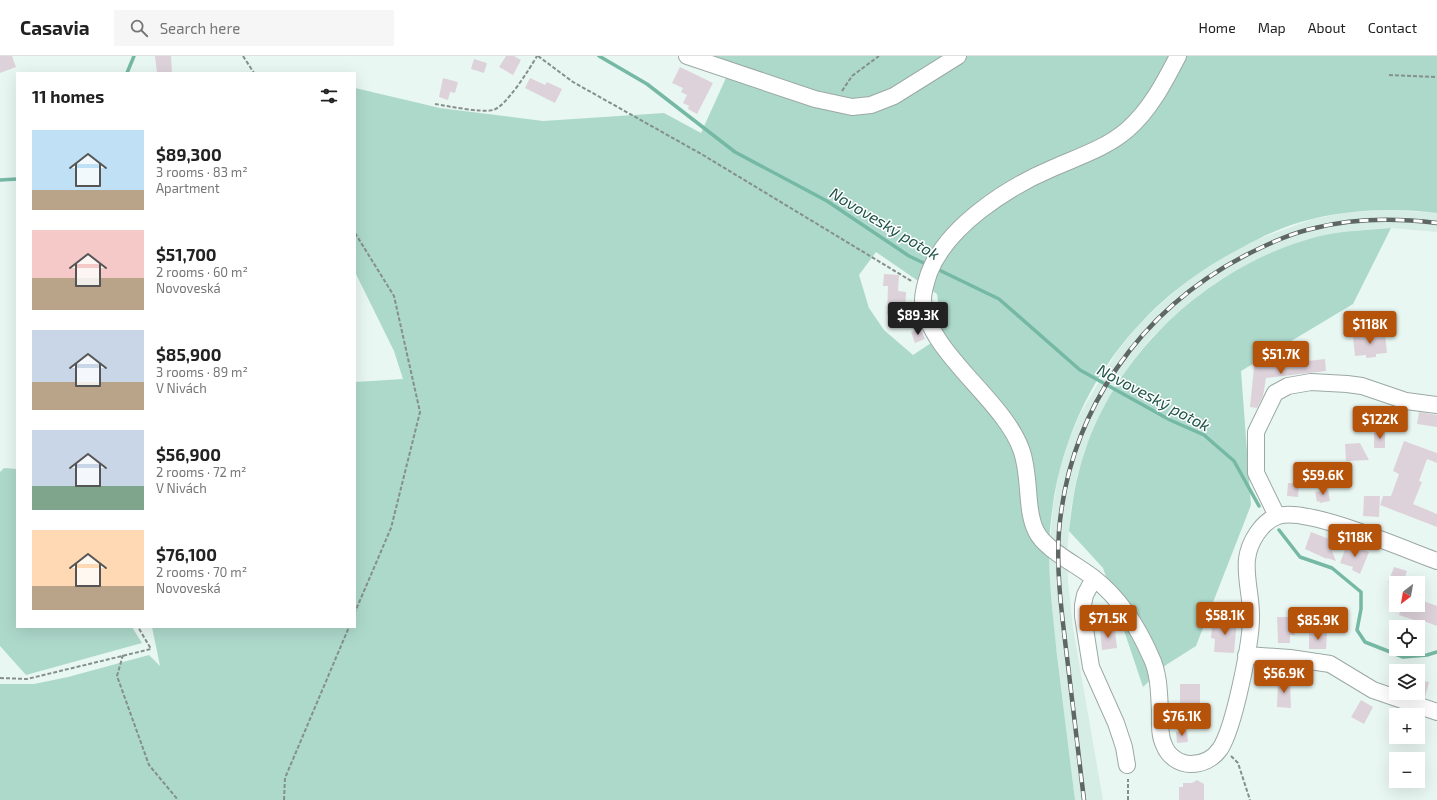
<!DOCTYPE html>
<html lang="en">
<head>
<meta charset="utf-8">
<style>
	body { margin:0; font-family:"Exo 2",sans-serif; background:#f6f6f6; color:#222; height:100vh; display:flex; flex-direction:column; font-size:15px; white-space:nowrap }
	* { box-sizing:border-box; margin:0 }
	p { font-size:13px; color:#767676 }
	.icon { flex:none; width:22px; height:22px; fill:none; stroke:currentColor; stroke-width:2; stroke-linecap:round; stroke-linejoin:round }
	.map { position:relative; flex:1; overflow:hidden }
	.sheet { position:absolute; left:16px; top:16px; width:340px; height:556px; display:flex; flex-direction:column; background:#fff; border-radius:0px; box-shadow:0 4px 16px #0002 }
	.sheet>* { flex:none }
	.needle { width:26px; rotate:211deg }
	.fabs { position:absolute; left:1389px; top:520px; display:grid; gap:8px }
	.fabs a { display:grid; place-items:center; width:36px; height:36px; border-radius:0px; background:#fff; box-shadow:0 4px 16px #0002; font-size:20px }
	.price { position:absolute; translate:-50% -34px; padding:0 9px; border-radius:4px; background:#b45309; color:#fff; font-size:13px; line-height:26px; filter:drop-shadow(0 1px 2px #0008) }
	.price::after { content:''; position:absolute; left:50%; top:24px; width:12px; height:9px; margin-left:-6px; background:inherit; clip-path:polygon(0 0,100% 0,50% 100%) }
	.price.selected { background:#222; color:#fff }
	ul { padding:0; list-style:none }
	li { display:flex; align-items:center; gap:12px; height:100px; padding:0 16px }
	li span { display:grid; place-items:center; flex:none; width:112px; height:80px; border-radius:0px; color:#555 }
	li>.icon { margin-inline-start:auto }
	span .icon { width:48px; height:48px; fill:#fffc; stroke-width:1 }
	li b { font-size:17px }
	h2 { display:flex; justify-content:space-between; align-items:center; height:48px; padding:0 16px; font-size:17px }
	header { display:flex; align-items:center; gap:24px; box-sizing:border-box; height:56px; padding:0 20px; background:#fff; border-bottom:1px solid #e0e0e0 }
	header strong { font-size:19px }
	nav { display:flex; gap:22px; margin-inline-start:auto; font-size:14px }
	.search { width:280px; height:36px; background:#f6f6f6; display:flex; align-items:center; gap:10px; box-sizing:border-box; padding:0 14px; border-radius:0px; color:#767676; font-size:15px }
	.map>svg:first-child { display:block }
</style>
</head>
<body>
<header>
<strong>Casavia</strong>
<div class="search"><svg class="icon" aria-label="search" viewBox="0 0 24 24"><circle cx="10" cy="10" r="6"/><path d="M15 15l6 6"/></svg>Search here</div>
<nav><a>Home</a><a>Map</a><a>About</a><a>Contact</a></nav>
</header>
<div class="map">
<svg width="1437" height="744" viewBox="0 0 1437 744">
	<rect width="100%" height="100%" fill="#e9f7f2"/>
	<path fill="#d6ede5" d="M 1391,154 L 1437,157 L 1437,176 L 1391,172 L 1352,175 L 1264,201 L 1224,221 L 1199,239 L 1151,282 L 1132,306 L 1098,364 L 1085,394 L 1077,420 L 1071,453 L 1067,497 L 1068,525 L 1073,572 L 1103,744 L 1075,744 L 1054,574 L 1050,526 L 1049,497 L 1053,450 L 1059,416 L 1067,388 L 1081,356 L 1117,295 L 1138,269 L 1187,224 L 1215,205 L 1256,184 L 1313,163 L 1350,156 Z"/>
	<path fill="#add9cb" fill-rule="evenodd" d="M 703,0 L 1437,0 L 1437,157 C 1396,152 1353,153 1312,163 C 1289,168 1265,179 1243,191 C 1132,247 1060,349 1050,474 C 1047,516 1053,557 1057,599 C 1063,647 1069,696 1075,744 L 0,744 L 0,628 L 34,628 L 68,621 L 149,599 L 160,610 L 152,571 L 355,571 L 355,326 L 403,323 L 394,295 L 355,216 L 355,32 L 440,52 L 543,65 L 664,57 L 701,77 L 730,13 ZM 876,196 L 937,238 L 943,279 L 913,299 L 884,274 L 869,252 L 859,219 Z
		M 1391,172 L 1353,248 L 1241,315 L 1251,449 L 1196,590 L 1166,609 L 1143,631 L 1103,512 L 1069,475 C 1072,448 1076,420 1085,395 C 1120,292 1212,209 1316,181 C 1340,175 1366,174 1391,172 Z
		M 4,412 L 17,413 L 17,571 L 132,571 L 142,587 L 26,619 L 0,590 L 0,416 Z"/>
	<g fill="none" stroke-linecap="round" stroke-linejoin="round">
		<path stroke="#75b9a5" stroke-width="3.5" d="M 599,0 L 647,28 L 735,96 L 827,145 L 909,200 L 928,209
			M 127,17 L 134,0
			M 0,124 L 17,123
			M 935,212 L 999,243 L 1080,314 L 1170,364 L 1204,379 L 1234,405 L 1259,450
			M 1279,474 L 1300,501 L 1332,512 L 1361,536 L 1361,553 L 1357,574 L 1365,586 L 1403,601 L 1427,599 L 1437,596"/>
	</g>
	<path fill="#ded2da" d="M 0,0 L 12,0 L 16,11 L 0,17 Z
		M 155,0 L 171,0 L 172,17 L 157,17 Z
		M 506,0 L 514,0 L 521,4 L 513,19 L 499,11 Z
		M 474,3 L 487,7 L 484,17 L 471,13 Z
		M 680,11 L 713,27 L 697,58 L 688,53 L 689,50 L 683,47 L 687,39 L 681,36 L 683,32 L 672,27 Z
		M 443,22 L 458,26 L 455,37 L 450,36 L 448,44 L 439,41 Z
		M 530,22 L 545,29 L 547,26 L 562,33 L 555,47 L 525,32 Z
		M 884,218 L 899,219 L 898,235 L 906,236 L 905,262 L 889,262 L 887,258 L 888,230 L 883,230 Z
		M 921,272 L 925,283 L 915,287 L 911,276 Z
		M 1378,277 L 1378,279 L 1385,278 L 1387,297 L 1376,298 L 1376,301 L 1366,302 L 1366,299 L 1355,300 L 1353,281 L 1360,281 L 1359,279 Z
		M 1325,303 L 1326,315 L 1266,322 L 1263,340 L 1257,352 L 1250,351 L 1254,311 Z
		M 1419,356 L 1437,359 L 1437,371 L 1417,368 Z
		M 1385,376 L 1385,392 L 1374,392 L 1374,377 Z
		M 1404,385 L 1437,397 L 1437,407 L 1427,403 L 1419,425 L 1422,426 L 1413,448 L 1437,458 L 1437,471 L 1380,449 L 1383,440 L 1391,440 L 1399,418 L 1393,415 Z
		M 1360,387 L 1369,404 L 1346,405 L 1345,388 Z
		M 1288,427 L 1299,428 L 1298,441 L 1287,440 Z
		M 1328,434 L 1330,445 L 1320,447 L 1319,445 L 1317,446 L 1315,436 Z
		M 1364,440 L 1380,440 L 1379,461 L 1363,460 Z
		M 1311,476 L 1329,483 L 1328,486 L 1336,505 L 1327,502 L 1327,503 L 1305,493 Z
		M 1347,488 L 1369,496 L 1360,518 L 1352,514 L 1353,511 L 1340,507 Z
		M 1394,511 L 1407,515 L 1403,527 L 1388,527 Z
		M 1418,543 L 1437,550 L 1437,570 L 1421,564 L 1420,566 L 1399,559 L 1402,549 L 1418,549 Z
		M 1277,561 L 1294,561 L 1295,579 L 1290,579 L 1290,587 L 1278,587 Z
		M 1222,562 L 1237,563 L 1234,597 L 1214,596 L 1215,583 L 1211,582 L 1212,572 L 1221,572 Z
		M 1109,572 L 1110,575 L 1115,574 L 1117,592 L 1102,594 L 1100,574 Z
		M 1309,577 L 1327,577 L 1326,593 L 1309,593 Z
		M 1264,611 L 1276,613 L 1275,624 L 1263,623 Z
		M 1278,624 L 1290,625 L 1291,652 L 1277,651 Z
		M 1418,624 L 1429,626 L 1425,642 L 1418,639 Z
		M 1180,628 L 1200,628 L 1200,649 L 1203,648 L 1204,670 L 1197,673 L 1186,668 L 1185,649 L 1180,649 Z
		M 1361,644 L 1373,651 L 1364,668 L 1351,661 Z
		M 1187,675 L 1188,686 L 1177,687 L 1176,676 Z
		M 1197,724 L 1204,728 L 1204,744 L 1179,744 L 1179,731 L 1183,731 L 1183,727 L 1192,727 Z"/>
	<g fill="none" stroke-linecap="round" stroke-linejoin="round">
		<defs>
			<path id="minor" d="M 687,0 L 815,43 L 852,51 L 871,49 L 894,40 L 958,0
				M 1178,0 C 1164,27 1150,54 1127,74 C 1106,92 1078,101 1053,112 C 1008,131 947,170 929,217 C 926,226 923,235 923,244 C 927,296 1003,343 1021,393 C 1031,419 1025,453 1036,475 C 1044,493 1079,510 1095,523 C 1120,543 1138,571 1151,601 C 1159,617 1159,637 1160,655 C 1160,666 1159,679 1164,689 C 1168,700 1179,708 1191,708 C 1202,708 1213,703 1220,693 C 1234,672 1252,584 1251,558 C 1251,540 1245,521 1247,503 C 1249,486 1262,465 1278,460 C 1306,450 1406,494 1437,505
				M 1277,460 L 1256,417 L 1256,376 L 1275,337 L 1288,330 L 1311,326 L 1347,328 L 1362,330 L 1406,345 L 1437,349
				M 1094,522 L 1085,539 L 1083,549 L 1083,560 L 1091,611 L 1116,667 L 1124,691 L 1127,709
				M 1246,599 L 1290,602 L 1330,608 L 1373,634 L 1437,656"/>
		</defs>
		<use href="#minor" stroke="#9ba8a4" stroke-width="18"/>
		<path stroke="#858f8b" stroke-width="2" stroke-dasharray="4 2" stroke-linecap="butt" d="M 243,0 L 254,17
			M 538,0 L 573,26 L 703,99 L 913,226
			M 1389,19 L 1437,21
			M 842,35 L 852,20 L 879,0
			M 435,48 C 448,50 481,57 493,54 C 506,51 530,12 537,0
			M 355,177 L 394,240 L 420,356 L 391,472 L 355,556
			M 123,599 L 117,620 L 149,709 L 178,744
			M 0,622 L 27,623 L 151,593 L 138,571
			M 1231,700 L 1238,707 L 1250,744
			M 284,744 L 285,722 L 349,571
			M 1128,744 L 1128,723"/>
		<use href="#minor" stroke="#fff" stroke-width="16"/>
		<defs>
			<path id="rail" d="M 1084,744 C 1078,697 1073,649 1067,601 C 1062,559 1056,517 1059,475 C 1069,355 1140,254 1246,199 C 1268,188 1291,177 1315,172 C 1354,162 1397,162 1437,167"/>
		</defs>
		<use href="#rail" stroke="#5f6764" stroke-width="4.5"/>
		<use href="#rail" stroke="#fff" stroke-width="3" stroke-dasharray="9" stroke-linecap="butt"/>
	</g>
	<g text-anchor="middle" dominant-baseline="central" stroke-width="3" stroke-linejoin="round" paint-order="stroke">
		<g font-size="16" font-style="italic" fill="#1d5446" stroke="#fff">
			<text transform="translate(885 167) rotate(31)">Novoveský potok</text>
			<text transform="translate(1154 341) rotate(28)">Novoveský potok</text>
		</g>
	</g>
</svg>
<div class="fabs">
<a><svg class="needle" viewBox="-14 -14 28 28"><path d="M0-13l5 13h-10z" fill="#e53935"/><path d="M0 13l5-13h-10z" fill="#767676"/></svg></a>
<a><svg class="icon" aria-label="locate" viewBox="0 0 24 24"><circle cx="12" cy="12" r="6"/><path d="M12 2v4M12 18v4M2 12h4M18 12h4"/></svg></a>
<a><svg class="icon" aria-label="layers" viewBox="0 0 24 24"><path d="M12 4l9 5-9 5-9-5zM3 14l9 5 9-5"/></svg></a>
<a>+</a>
<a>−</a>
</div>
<b class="price selected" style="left:918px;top:280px">$89.3K</b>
<b class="price" style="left:1370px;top:289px">$118K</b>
<b class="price" style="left:1281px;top:319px">$51.7K</b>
<b class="price" style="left:1380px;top:384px">$122K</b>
<b class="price" style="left:1323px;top:440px">$59.6K</b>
<b class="price" style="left:1355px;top:502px">$118K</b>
<b class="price" style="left:1225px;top:580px">$58.1K</b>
<b class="price" style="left:1108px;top:583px">$71.5K</b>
<b class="price" style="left:1318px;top:585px">$85.9K</b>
<b class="price" style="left:1284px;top:638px">$56.9K</b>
<b class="price" style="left:1182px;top:681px">$76.1K</b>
<section class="sheet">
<h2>11 homes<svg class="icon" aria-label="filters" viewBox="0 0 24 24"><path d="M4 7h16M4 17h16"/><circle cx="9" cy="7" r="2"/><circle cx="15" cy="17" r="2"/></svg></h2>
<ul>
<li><span style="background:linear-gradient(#bfe0f5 75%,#b9a48a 0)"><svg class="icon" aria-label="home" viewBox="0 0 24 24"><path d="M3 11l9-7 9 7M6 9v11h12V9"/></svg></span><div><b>$89,300</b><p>3 rooms · 83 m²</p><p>Apartment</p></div></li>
<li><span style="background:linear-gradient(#f6c9c9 60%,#b9a48a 0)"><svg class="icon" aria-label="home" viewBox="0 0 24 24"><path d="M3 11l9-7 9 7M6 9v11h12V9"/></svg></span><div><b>$51,700</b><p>2 rooms · 60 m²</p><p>Novoveská</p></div></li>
<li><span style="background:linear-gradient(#c9d6e8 65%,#b9a48a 0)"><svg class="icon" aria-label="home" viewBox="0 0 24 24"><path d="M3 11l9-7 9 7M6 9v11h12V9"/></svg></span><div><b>$85,900</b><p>3 rooms · 89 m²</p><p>V Nivách</p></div></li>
<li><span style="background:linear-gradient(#c9d6e8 70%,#7fa58c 0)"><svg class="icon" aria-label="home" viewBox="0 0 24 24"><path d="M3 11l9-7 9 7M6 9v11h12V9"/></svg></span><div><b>$56,900</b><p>2 rooms · 72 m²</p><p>V Nivách</p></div></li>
<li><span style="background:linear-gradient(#ffd9b3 70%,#b9a48a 0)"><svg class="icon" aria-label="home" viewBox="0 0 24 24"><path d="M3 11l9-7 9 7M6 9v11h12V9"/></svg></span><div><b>$76,100</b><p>2 rooms · 70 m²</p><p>Novoveská</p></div></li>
</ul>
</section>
</div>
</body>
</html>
